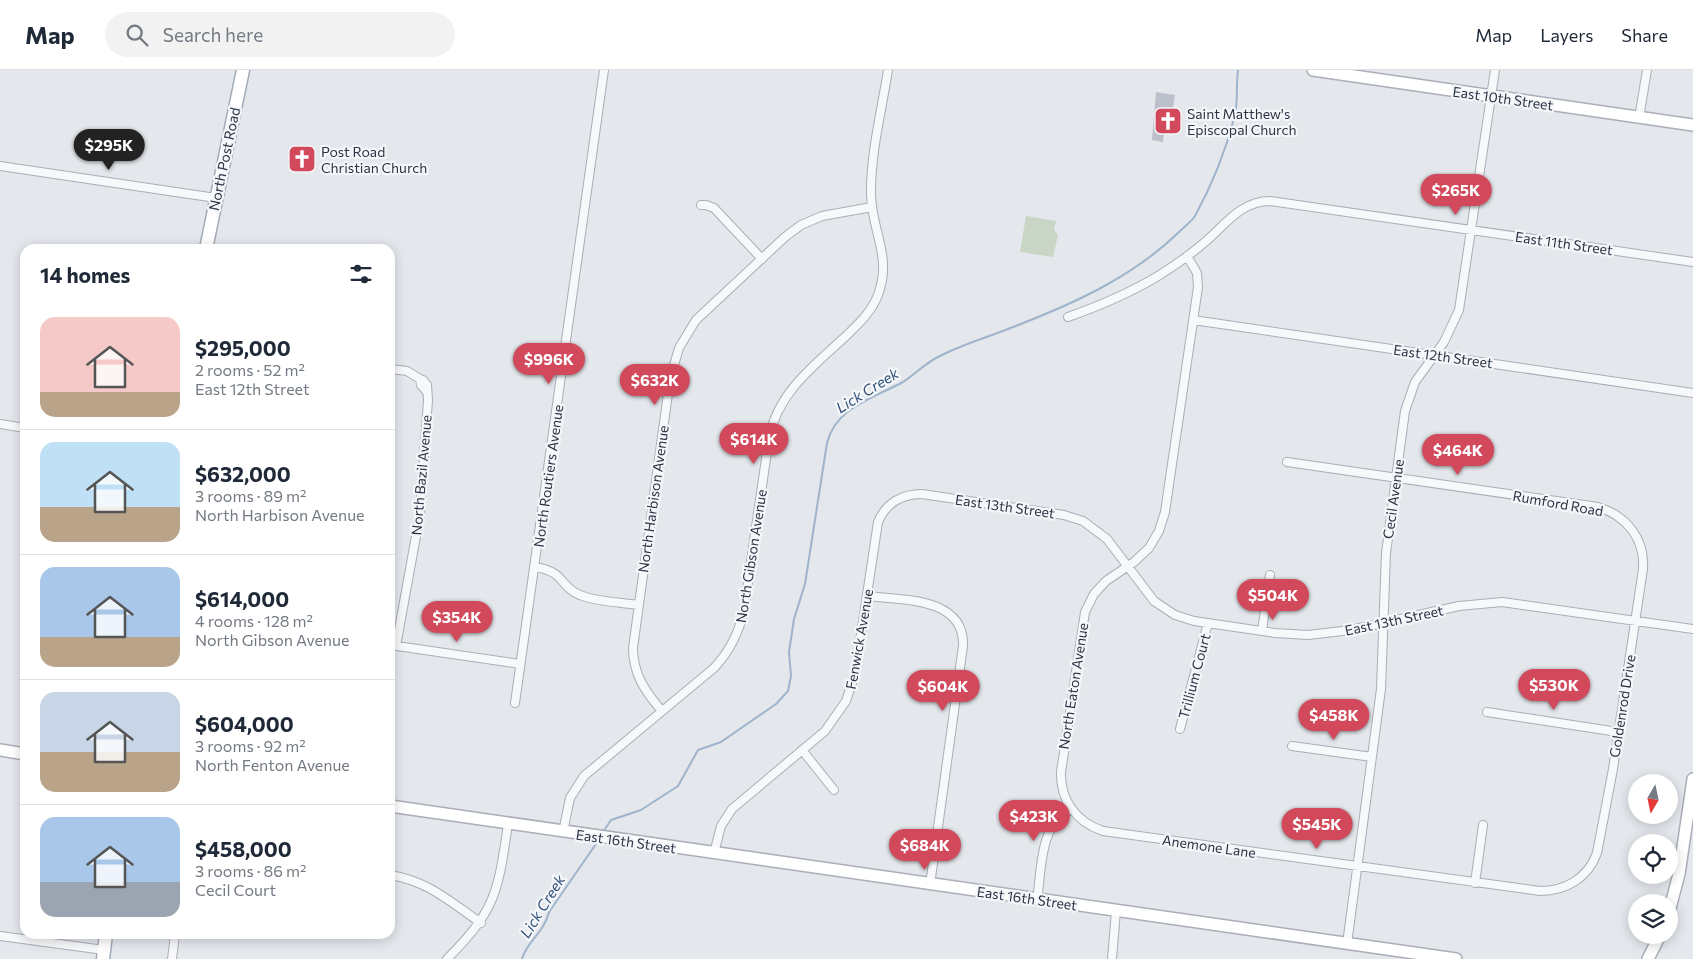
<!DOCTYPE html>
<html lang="en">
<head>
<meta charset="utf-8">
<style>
	body { margin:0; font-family:Commissioner,sans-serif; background:#f2f2f3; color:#1f2937; height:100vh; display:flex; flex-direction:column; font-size:19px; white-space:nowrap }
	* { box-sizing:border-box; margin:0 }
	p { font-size:16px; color:#747a83 }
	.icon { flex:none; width:28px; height:28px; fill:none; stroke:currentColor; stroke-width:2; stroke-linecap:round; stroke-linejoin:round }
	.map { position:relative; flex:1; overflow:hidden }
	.side { position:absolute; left:20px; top:174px; width:375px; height:695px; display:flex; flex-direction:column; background:#fff; border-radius:15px; box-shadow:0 2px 12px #0003 }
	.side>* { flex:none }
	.needle { width:32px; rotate:189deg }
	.fabs { position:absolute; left:1628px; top:704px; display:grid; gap:10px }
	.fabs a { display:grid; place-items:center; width:50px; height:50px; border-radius:50%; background:#fff; box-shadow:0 2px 12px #0003; font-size:25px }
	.price { position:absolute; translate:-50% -42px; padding:0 11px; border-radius:18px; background:#d1495b; color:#fff; font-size:16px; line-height:32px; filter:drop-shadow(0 1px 2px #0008) }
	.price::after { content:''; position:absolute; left:50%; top:30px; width:15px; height:11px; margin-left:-8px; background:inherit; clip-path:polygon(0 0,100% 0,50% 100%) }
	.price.on { background:#222; color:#fff }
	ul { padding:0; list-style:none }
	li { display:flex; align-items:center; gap:15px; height:125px; padding:0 20px }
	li+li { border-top:1px solid #e0e1e3 }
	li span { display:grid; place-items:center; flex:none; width:140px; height:100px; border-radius:15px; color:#555 }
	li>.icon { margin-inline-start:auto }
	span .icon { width:60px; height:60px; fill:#fffc; stroke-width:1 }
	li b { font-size:21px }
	h2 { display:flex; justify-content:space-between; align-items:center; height:60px; padding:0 20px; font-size:21px }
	header { display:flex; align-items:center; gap:30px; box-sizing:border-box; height:70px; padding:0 25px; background:#fff; border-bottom:1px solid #e0e1e3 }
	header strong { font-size:24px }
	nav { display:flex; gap:28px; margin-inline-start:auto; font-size:18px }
	.search { width:350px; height:45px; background:#f2f2f3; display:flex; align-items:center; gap:12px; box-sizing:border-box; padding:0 18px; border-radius:28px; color:#747a83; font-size:19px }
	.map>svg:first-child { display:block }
</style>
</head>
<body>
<header>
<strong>Map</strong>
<div class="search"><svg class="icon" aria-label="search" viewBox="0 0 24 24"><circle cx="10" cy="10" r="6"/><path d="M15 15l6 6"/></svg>Search here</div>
<nav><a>Map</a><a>Layers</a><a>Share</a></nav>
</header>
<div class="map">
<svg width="1693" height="889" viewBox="0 0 1693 889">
	<rect width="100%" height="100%" fill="#e4e7ec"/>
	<path fill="#c9d6c5" d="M 1026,146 L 1056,151 L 1054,160 L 1058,165 L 1053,187 L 1020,182 Z"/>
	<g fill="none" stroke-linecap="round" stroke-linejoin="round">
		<path stroke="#9fb4cc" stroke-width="2" d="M 603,762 L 611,750 L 641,740 L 678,716 L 698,680 L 721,672 L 776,634 L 788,621 L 791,606 L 789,582 L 794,549 L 805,514 L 827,373 C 836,337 874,328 903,312 C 916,304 926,292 940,286 C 963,274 989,267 1013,257 C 1073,234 1133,207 1179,162 C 1184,157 1191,152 1195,146 C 1212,115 1226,80 1235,45 C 1238,31 1236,15 1238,0
			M 522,889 C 526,872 544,863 549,842 L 598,771"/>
	</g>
	<path fill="#bbc0ca" d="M 1156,22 L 1175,25 L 1172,45 L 1182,47 L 1181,59 L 1173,57 L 1172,63 L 1164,62 L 1163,72 L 1152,70 Z"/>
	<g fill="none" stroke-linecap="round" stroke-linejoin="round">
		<defs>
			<path id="street" d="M 1639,48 L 1647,0
				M 0,96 L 216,128
				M 701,135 L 706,135 L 714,138 L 762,189
				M 1187,186 L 1197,203 L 1198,217 L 1165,442 L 1159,461 L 1149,478 L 1134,492 L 1106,511 L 1094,524 L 1085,542 L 1061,702 C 1060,730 1076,752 1103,761 L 1540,821 C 1566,821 1588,808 1597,783 L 1613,699 L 1643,499 C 1645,469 1627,446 1598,437 L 1287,392
				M 1068,247 C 1099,236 1130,223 1158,206 C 1174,196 1190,185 1205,172 C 1225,155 1241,131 1270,131 L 1693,192
				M 1193,250 L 1693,323
				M 390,299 L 407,301 L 420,309
				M 0,354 L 25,358
				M 534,497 C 566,501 559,517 580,525 C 597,532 620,532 638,535
				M 867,526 C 902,530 965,527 963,576 L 930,815
				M 1262,561 L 1270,505
				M 390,575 L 520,594
				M 396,576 L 420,444 L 428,330 L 427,315 L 423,310 L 420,309 L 421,315 L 427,322
				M 515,633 L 604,0
				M 661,640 C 645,621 633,604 633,578 L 670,309 L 679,278 L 696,250 L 785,167 L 801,155 L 822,146 L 872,137
				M 1487,642 L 1618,662
				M 1180,659 L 1208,553
				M 1292,676 L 1372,687
				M 802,680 L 834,720
				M 563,762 L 570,728 L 584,706 L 714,598 C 730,581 739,563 744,540 L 769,368 C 778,323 812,297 845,267 C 858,254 871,243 878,225 C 893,185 870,159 871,121 C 871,81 882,39 888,0
				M 714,783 L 721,756 L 732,739 L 825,661 L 846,631 L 855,604 L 878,452 C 886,433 902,424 922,424 L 1064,445 L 1083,451 L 1107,469 L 1154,531 L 1175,545 L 1194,551 L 1275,563 L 1308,565 L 1351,560 L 1459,536 L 1502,532 L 1693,559
				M 390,805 C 428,811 449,831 481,853
				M 1475,813 L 1483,755
				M 1037,830 C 1042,798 1039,755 1071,739
				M 0,866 L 104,880
				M 1347,874 L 1381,619 L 1386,483 L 1405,341 L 1415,312 L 1444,272 L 1459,240 L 1495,0
				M 172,889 L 175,864
				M 447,889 C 497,839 498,821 508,754
				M 1112,889 L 1116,841"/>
			<path id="secondary" d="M 1313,0 L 1693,55
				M 0,680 L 25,684
				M 390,736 L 1456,889
				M 1669,842 L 1679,804 L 1693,709
				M 1648,889 L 1660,865"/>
			<path id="primary" d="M 206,179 L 243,0
				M 103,889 L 106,864"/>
		</defs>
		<use href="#street" stroke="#a9aeb7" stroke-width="10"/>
		<use href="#secondary" stroke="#a9aeb7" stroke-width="14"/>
		<use href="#primary" stroke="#a3abb8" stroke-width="15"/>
		<use href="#street" stroke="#f7f8fa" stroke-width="8"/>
		<use href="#secondary" stroke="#fff" stroke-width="11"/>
		<use href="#primary" stroke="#fff" stroke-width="12"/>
	</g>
	<defs>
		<symbol id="church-square" viewBox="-11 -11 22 22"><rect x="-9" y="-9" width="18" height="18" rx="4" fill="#d1495b" stroke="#f4f6f9"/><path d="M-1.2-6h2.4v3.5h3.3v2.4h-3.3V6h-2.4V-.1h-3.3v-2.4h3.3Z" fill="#fff"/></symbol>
	</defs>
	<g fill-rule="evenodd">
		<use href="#church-square" x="1152" y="35" width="32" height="32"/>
		<use href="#church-square" x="286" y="73" width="32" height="32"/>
	</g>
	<g text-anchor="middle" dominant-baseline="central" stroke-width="4.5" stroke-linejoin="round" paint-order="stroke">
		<g font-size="14" fill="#2b3445" stroke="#f4f6f9">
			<text transform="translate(1503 28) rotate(8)">East 10th Street</text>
			<text transform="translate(224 89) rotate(-78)">North Post Road</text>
			<text transform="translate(1564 173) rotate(8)">East 11th Street</text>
			<text transform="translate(1443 286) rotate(8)">East 12th Street</text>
			<text transform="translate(421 405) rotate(-85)">North Bazil Avenue</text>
			<text transform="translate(548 406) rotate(-82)">North Routiers Avenue</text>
			<text transform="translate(653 429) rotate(-82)">North Harbison Avenue</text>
			<text transform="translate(1393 429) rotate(-82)">Cecil Avenue</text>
			<text transform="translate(1558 433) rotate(10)">Rumford Road</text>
			<text transform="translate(1005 436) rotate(8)">East 13th Street</text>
			<text transform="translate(751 486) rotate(-81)">North Gibson Avenue</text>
			<text transform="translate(1394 550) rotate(-12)">East 13th Street</text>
			<text transform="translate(859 569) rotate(-80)">Fenwick Avenue</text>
			<text transform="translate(1194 606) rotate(-75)">Trillium Court</text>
			<text transform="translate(1073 616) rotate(-81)">North Eaton Avenue</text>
			<text transform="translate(1622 636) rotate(-81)">Goldenrod Drive</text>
			<text transform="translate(626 771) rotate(8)">East 16th Street</text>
			<text transform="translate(1209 776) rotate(8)">Anemone Lane</text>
			<text transform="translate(1027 828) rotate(8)">East 16th Street</text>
		</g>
		<g font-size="14" fill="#2b3445" stroke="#f4f6f9" text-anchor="start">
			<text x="1187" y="43">Saint Matthew's<tspan x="1187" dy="16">Episcopal Church</tspan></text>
			<text x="321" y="81">Post Road<tspan x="321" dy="16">Christian Church</tspan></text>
		</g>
		<g font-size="15" font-style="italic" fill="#34527a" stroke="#f4f6f9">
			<text transform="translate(867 320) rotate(-32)">Lick Creek</text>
			<text transform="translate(542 836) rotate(-58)">Lick Creek</text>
		</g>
	</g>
</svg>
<div class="fabs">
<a><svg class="needle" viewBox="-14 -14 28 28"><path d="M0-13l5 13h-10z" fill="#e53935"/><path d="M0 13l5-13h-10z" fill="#747a83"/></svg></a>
<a><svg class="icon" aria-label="locate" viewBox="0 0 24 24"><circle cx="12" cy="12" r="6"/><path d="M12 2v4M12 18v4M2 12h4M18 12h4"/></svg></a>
<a><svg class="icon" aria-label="layers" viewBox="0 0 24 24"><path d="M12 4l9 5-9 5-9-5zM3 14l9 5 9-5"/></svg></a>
</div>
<b class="price on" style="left:109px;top:101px">$295K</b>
<b class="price" style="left:1456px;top:146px">$265K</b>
<b class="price" style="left:549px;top:315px">$996K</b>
<b class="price" style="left:655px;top:336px">$632K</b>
<b class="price" style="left:754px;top:395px">$614K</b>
<b class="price" style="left:1458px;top:406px">$464K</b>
<b class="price" style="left:1273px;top:551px">$504K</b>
<b class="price" style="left:457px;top:573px">$354K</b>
<b class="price" style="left:1554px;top:641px">$530K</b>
<b class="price" style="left:943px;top:642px">$604K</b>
<b class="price" style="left:1334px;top:671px">$458K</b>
<b class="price" style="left:1034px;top:772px">$423K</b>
<b class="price" style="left:1317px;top:780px">$545K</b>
<b class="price" style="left:925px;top:801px">$684K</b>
<section class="side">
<h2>14 homes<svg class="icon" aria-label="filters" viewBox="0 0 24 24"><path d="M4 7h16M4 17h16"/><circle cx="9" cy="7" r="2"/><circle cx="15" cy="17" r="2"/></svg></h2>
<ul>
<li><span style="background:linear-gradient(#f6c9c9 75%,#b9a48a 0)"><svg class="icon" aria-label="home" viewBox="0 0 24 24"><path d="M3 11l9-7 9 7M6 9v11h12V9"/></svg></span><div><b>$295,000</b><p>2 rooms · 52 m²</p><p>East 12th Street</p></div></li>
<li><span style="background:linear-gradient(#bfe0f5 65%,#b9a48a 0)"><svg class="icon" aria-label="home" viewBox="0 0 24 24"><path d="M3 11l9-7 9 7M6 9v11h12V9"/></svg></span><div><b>$632,000</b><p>3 rooms · 89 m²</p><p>North Harbison Avenue</p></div></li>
<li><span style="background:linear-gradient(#a9c7e8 70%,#b9a48a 0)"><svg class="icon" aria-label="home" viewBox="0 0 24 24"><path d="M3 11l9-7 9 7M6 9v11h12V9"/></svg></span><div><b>$614,000</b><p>4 rooms · 128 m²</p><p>North Gibson Avenue</p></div></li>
<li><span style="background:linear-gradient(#c9d6e8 60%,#b9a48a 0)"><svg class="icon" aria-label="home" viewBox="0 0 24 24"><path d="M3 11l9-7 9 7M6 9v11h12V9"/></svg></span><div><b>$604,000</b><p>3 rooms · 92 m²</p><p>North Fenton Avenue</p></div></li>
<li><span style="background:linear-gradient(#a9c7e8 65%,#9aa5b1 0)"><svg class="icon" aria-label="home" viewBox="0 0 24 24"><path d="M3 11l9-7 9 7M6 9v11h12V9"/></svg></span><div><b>$458,000</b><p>3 rooms · 86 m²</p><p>Cecil Court</p></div></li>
</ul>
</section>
</div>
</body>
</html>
